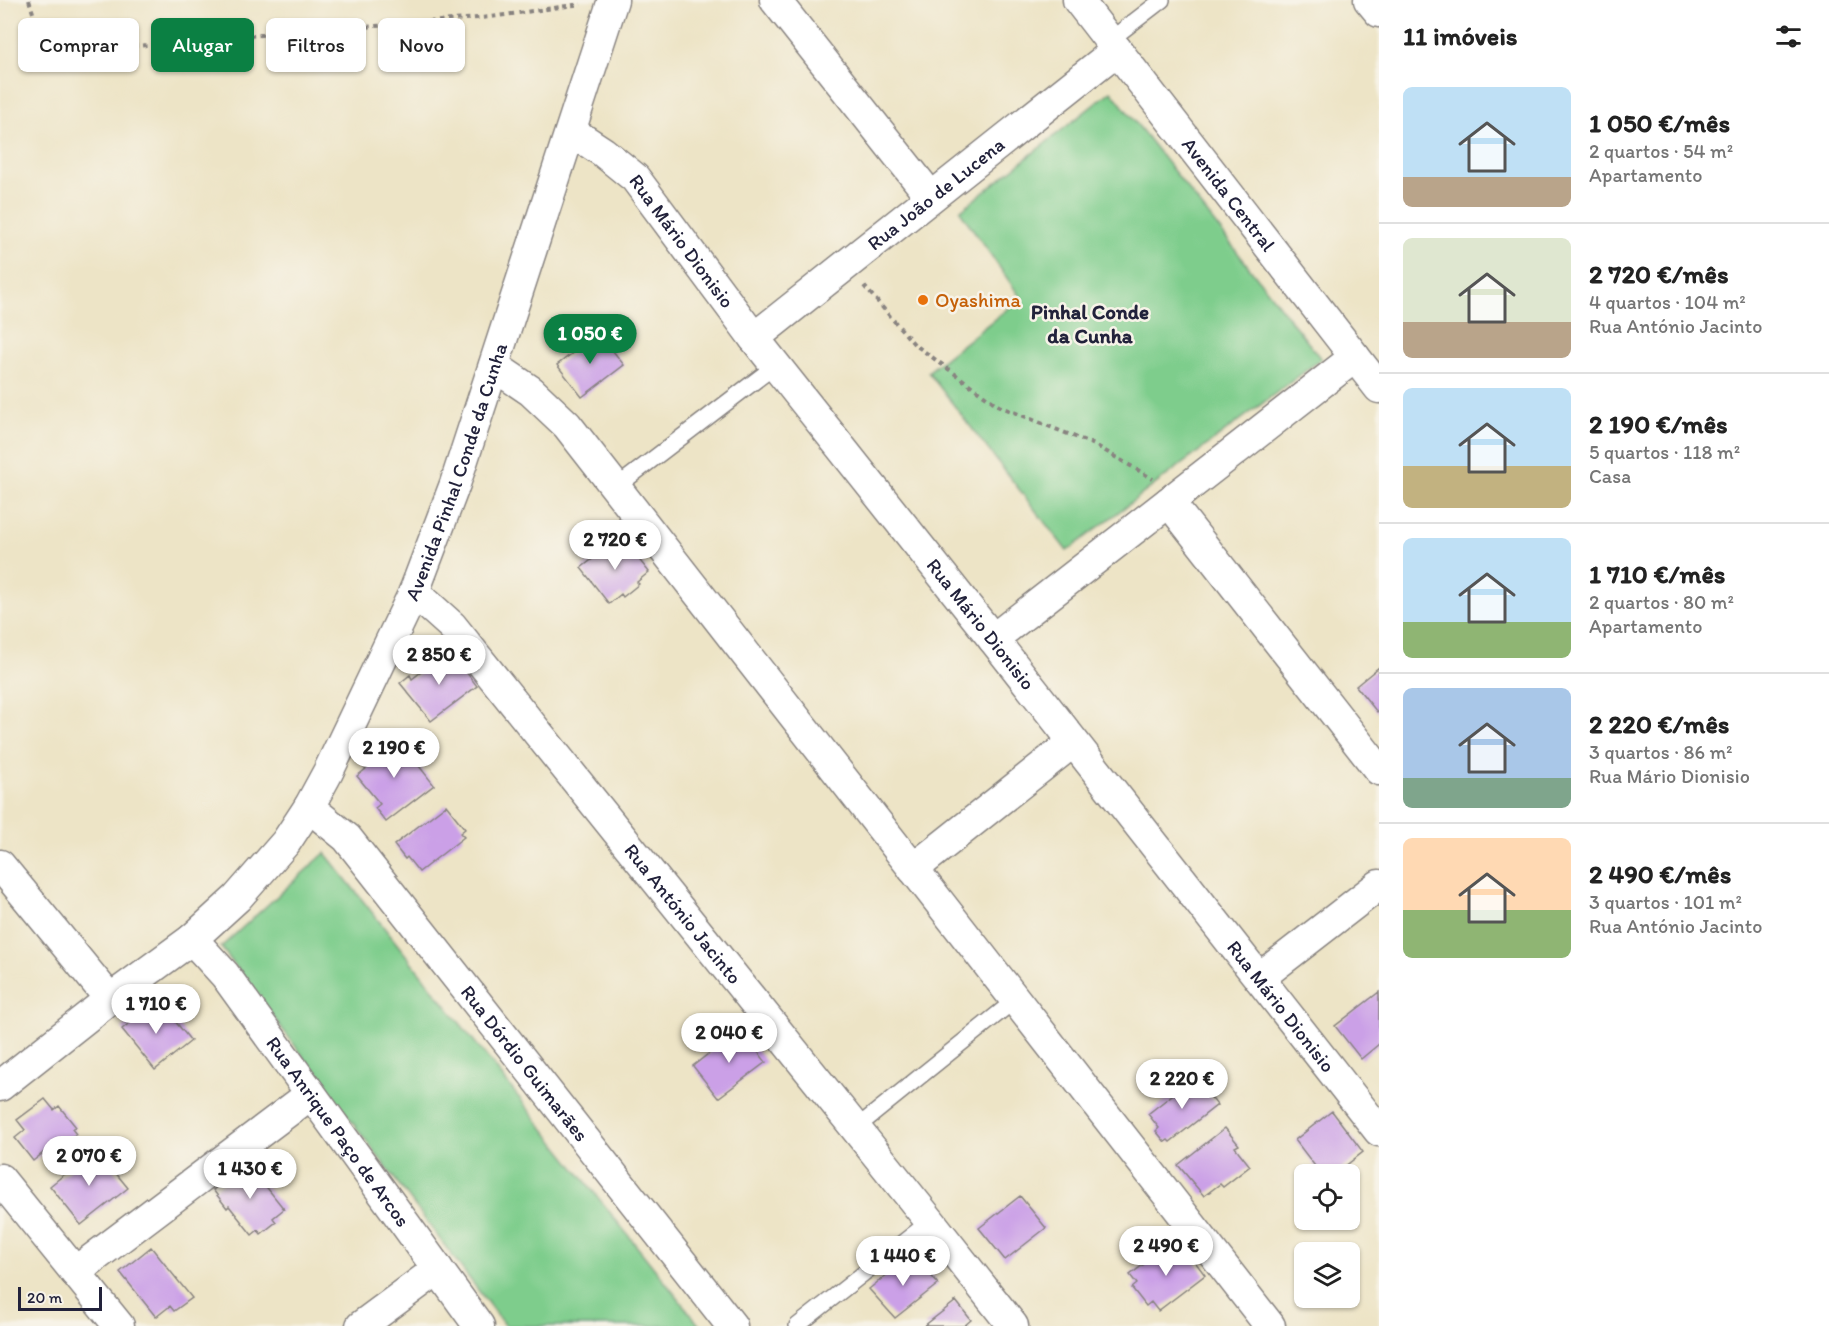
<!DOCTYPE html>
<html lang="pt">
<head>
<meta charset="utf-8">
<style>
	body { margin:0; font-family:Itim,sans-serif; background:#f6f6f6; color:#222; height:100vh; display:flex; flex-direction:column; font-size:22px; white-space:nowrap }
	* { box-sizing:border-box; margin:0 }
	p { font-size:20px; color:#767676 }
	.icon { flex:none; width:33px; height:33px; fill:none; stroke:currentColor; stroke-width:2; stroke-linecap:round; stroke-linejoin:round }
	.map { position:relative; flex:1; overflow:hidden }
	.sheet { display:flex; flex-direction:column; background:#fff; width:450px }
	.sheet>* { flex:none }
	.banner { position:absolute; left:18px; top:18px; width:570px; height:54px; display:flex; gap:12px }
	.buttons { position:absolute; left:1294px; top:1164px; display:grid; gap:12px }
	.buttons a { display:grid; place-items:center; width:66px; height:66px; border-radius:9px; background:#fff; box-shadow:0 2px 4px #0004; font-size:30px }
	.scale { position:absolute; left:18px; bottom:15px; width:84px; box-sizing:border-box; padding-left:6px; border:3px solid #22223b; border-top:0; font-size:16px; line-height:21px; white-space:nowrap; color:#22223b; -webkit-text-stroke:4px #f7f3e8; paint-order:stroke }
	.price { position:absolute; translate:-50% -51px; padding:0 14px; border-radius:21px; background:#fff; color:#222; font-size:20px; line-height:39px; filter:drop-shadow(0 2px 3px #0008) }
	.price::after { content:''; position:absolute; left:50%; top:36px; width:18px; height:14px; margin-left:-9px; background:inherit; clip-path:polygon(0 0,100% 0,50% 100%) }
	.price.on { background:#0b8043; color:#fff }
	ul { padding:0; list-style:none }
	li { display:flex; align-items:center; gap:18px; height:150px; padding:0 24px }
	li+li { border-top:2px solid #e0e0e0 }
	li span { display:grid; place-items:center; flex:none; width:168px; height:120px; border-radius:9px; color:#555 }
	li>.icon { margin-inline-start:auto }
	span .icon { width:72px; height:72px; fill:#fffc; stroke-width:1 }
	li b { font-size:26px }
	h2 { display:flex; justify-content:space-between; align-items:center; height:72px; padding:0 24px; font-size:26px }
	.pill { padding:0 21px; border-radius:9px; background:#fff; box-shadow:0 2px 4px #0004; font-size:21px; line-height:54px }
	.pill.on { background:#0b8043; color:#fff }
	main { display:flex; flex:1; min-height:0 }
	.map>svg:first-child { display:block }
</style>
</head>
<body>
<main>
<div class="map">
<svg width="1379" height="1326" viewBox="0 0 1379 1326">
	<rect width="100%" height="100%" fill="#f7f3e8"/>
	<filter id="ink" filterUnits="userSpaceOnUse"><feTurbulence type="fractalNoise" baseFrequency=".0167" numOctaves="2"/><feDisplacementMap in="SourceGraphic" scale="12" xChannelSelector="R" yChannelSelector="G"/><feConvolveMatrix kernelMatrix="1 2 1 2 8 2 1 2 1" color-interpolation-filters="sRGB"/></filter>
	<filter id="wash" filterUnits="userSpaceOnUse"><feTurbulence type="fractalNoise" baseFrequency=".008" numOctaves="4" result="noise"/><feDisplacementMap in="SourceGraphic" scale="24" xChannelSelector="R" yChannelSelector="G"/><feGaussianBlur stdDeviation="1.35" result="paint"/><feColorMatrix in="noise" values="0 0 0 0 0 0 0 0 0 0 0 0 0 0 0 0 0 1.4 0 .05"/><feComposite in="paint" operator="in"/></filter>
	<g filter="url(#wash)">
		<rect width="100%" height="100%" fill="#ede4c6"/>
		<path fill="#7ecd8c" stroke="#507864" stroke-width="1.5" d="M 1111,91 L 1321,359 L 1067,551 L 928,372 L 1021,298 L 960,211 Z
			M 325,853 L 700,1326 L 505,1326 L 221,947 Z"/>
		<g id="blocks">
			<path fill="#cba0e7" d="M 599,333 L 624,365 L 582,397 L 557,365 Z
				M 621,537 L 649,572 L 637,582 L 639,584 L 623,597 L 621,594 L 609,604 L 581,568 Z
				M 449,650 L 477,686 L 431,721 L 400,683 L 410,675 L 412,679 Z
				M 1379,667 L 1379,710 L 1377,712 L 1356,686 Z
				M 397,738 L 434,785 L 386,822 L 375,808 L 380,804 L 357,776 L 371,765 L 367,760 Z
				M 446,805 L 465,829 L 460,833 L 464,837 L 419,872 L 407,857 L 405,859 L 394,845 Z
				M 1379,992 L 1379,1044 L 1361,1059 L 1335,1026 Z
				M 158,1000 L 191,1041 L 155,1070 L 122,1029 Z
				M 740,1029 L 766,1062 L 718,1098 L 693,1066 Z
				M 1195,1077 L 1217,1105 L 1170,1142 L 1168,1140 L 1165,1142 L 1156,1131 L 1159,1128 L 1148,1114 Z
				M 45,1099 L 54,1110 L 59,1106 L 76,1127 L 72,1129 L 76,1134 L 51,1153 L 48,1149 L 33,1161 L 15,1138 L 25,1130 L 17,1120 Z
				M 1332,1111 L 1363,1152 L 1335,1174 L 1321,1174 L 1295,1140 Z
				M 1225,1128 L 1239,1145 L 1235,1147 L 1250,1166 L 1223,1187 L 1220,1184 L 1204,1196 L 1178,1165 Z
				M 96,1149 L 128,1188 L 81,1225 L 50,1186 Z
				M 248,1164 L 284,1209 L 273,1218 L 276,1222 L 261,1234 L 258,1230 L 252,1235 L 229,1206 L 227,1208 L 213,1190 Z
				M 1020,1196 L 1046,1228 L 1005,1260 L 979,1228 Z
				M 1181,1243 L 1205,1275 L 1158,1311 L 1151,1302 L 1146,1306 L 1132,1288 L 1137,1284 L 1130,1275 L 1169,1245 L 1173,1249 Z
				M 151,1247 L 192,1298 L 174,1311 L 170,1306 L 156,1317 L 120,1272 Z
				M 910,1256 L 922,1271 L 925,1268 L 938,1284 L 895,1318 L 869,1289 Z
				M 956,1301 L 971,1320 L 964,1326 L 924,1326 Z"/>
		</g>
	</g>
	<g filter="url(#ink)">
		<use href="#blocks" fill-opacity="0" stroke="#888380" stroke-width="1.5"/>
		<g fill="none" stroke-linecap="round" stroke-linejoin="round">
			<defs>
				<path id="lane" d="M 1110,40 L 1162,0
					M 615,488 L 776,365
					M 856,1128 L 1015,1000
					M 797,1326 L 930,1221"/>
				<g id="street">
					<path d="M 775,0 L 931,197"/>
					<path id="s1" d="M 1078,0 L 1379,388"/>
					<path d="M 1369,0 L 1379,12"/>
					<path id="s2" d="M 571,131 L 603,152 L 635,178 L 754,338 L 993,639 L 1379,1131"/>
					<path id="s3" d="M 754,338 L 1117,50"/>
					<path d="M 494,366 L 531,391 L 567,425 L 1270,1326"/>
					<path d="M 1169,502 L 1379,770"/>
					<path id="s4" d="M 414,592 L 452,626 L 930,1221 L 1013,1326"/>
					<path d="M 993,639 L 1355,357"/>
					<path id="s5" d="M 309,807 L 347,838 L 732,1326"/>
					<path d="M 0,865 L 110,999"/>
					<path d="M 913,869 L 1073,742"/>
					<path id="s6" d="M 192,939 L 225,975 L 479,1326"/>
					<path d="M 1259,978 L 1379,885"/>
					<path id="s7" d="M 0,1086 L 110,999 L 192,939 L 237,898 L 286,842 L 309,807 L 328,772 L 414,592 L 455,484 L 613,0"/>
					<path d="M 0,1179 L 119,1326"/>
					<path d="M 75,1272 L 311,1094"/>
					<path d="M 361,1326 L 438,1269"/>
				</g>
			</defs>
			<use href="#lane" stroke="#888380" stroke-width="18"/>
			<use href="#street" stroke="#888380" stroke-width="33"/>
			<path stroke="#888380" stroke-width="4" stroke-dasharray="4.5 4.5" stroke-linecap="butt" d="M 29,0 L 46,54 L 248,36 L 491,17 L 581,4
				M 864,286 L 914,344 L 999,406 L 1095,445 L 1153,479"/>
			<use href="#lane" stroke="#fff" stroke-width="15"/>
			<use href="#street" stroke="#fff" stroke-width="30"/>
		</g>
	</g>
	<circle fill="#e8710a" stroke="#f7f3e8" stroke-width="2" cx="923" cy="300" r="6"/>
	<g text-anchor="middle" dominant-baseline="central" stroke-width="5" stroke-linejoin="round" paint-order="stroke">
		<g font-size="20" fill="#22223b" stroke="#f7f3e8">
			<text stroke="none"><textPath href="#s3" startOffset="232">Rua João de Lucena</textPath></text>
			<text stroke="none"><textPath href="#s1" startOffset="246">Avenida Central</textPath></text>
			<text stroke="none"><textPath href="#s2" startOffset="158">Rua Mário Dionisio</textPath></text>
			<text stroke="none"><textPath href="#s7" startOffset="786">Avenida Pinhal Conde da Cunha</textPath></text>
			<text stroke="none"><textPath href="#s2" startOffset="644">Rua Mário Dionisio</textPath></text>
			<text stroke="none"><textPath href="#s4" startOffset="420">Rua António Jacinto</textPath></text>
			<text stroke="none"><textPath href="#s2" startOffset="1130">Rua Mário Dionisio</textPath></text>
			<text stroke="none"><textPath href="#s5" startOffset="336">Rua Dórdio Guimarães</textPath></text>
			<text stroke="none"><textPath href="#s6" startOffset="242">Rua Anrique Paço de Arcos</textPath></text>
		</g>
		<g font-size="20" fill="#c56008" stroke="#f7f3e8" text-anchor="start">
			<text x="935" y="300">Oyashima</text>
		</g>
		<g font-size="21" font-weight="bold" fill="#22223b" stroke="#f7f3e8">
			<text x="1090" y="311">Pinhal Conde<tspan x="1090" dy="24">da Cunha</tspan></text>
		</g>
	</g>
</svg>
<div class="buttons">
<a><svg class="icon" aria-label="locate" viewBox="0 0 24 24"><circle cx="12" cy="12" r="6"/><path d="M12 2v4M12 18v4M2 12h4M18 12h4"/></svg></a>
<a><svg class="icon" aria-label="layers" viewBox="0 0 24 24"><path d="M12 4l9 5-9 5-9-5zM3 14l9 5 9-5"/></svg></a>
</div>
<div class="scale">20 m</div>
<b class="price on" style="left:590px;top:365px">1 050 €</b>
<b class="price" style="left:615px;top:571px">2 720 €</b>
<b class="price" style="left:439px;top:686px">2 850 €</b>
<b class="price" style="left:394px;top:779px">2 190 €</b>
<b class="price" style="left:156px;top:1035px">1 710 €</b>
<b class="price" style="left:729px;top:1064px">2 040 €</b>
<b class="price" style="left:1182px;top:1110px">2 220 €</b>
<b class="price" style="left:89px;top:1187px">2 070 €</b>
<b class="price" style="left:250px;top:1200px">1 430 €</b>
<b class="price" style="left:1166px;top:1277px">2 490 €</b>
<b class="price" style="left:903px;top:1287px">1 440 €</b>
<div class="banner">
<a class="pill">Comprar</a>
<a class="pill on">Alugar</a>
<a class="pill">Filtros</a>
<a class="pill">Novo</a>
</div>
</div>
<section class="sheet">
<h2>11 imóveis<svg class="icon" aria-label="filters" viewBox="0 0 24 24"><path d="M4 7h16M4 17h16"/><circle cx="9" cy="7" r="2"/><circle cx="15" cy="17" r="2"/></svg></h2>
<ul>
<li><span style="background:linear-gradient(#bfe0f5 75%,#b9a48a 0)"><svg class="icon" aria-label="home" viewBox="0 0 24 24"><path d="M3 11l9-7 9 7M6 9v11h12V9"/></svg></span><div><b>1 050 €/mês</b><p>2 quartos · 54 m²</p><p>Apartamento</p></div></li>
<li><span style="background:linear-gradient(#dfe7d0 70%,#b9a48a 0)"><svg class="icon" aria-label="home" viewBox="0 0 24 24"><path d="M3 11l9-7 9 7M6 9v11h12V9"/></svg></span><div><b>2 720 €/mês</b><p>4 quartos · 104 m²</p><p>Rua António Jacinto</p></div></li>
<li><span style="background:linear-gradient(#bfe0f5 65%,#c2b280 0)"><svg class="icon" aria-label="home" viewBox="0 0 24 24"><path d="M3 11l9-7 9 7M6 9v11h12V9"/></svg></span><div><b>2 190 €/mês</b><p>5 quartos · 118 m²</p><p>Casa</p></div></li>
<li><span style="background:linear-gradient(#bfe0f5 70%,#8fb573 0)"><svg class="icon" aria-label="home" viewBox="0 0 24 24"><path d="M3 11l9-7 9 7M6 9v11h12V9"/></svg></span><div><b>1 710 €/mês</b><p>2 quartos · 80 m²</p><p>Apartamento</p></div></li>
<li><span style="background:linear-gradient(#a9c7e8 75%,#7fa58c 0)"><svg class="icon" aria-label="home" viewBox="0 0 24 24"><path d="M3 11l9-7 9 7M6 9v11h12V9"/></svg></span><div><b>2 220 €/mês</b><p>3 quartos · 86 m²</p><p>Rua Mário Dionisio</p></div></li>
<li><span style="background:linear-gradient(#ffd9b3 60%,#8fb573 0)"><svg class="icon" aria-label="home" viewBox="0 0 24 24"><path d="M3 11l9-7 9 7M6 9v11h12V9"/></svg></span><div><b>2 490 €/mês</b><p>3 quartos · 101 m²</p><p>Rua António Jacinto</p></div></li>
</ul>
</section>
</main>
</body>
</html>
